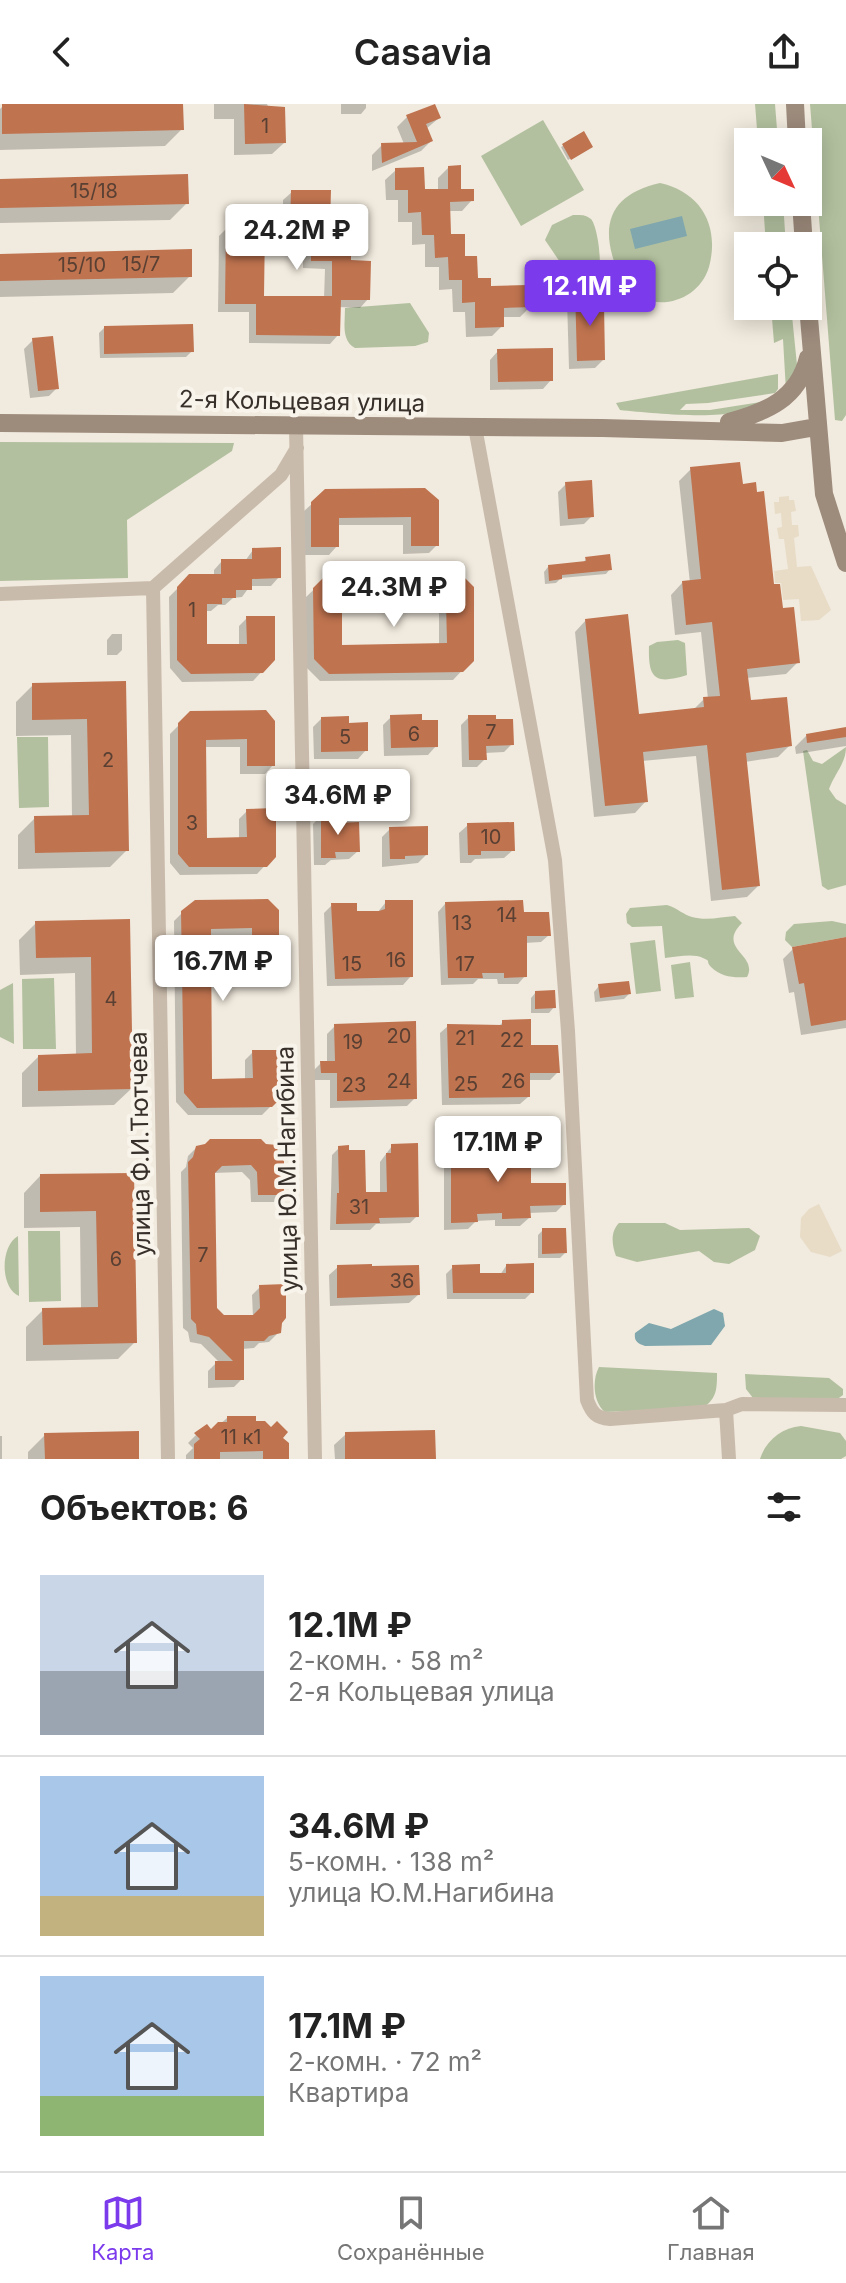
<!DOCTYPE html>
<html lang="ru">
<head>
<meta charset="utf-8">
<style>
	body { margin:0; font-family:Inter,sans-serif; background:#f6f6f6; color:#222; height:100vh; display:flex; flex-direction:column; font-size:30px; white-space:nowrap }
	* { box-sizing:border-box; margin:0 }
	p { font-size:26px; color:#767676 }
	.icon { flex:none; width:44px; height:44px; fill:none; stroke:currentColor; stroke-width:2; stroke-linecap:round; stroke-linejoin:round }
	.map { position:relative; height:1355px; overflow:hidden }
	.drawer { display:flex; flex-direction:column; background:#fff; flex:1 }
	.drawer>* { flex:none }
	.needle { width:52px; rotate:134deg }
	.fabs { position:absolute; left:734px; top:24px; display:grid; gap:16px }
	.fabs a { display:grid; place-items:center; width:88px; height:88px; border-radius:0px; background:#fff; box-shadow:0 4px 20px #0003; font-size:40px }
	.price { position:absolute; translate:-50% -68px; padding:0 18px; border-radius:8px; background:#fff; color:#222; font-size:26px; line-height:52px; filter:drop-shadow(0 2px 4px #0008) }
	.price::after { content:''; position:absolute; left:50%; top:48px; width:24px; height:18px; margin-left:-12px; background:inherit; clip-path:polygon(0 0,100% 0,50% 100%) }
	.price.current { background:#7c3aed; color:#fff }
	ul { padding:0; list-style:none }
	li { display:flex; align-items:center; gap:24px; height:200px; padding:0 40px }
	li+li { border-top:2px solid #e0e0e0 }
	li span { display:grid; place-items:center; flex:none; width:224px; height:160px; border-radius:0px; color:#555 }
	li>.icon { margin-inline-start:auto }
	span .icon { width:96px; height:96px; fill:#fffc; stroke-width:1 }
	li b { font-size:34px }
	h2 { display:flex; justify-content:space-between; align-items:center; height:96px; padding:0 40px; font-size:34px }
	header { display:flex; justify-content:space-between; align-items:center; height:104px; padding:0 40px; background:#fff; font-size:36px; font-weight:600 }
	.menu { display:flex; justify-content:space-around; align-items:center; height:112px; border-top:2px solid #e0e0e0; background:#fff; font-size:22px; color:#767676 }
	.menu a { display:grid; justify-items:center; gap:4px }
	.menu .current { color:#7c3aed }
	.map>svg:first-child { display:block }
</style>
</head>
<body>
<header><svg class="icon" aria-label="back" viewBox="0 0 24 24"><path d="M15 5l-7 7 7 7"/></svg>Casavia<svg class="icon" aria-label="share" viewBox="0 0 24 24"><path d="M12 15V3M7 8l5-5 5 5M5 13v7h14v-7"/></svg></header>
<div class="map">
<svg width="846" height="1355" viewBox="0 0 846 1355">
	<rect width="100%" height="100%" fill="#f1eade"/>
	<path fill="#b2c09f" d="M 755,0 L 775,0 L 778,38 L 758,38 Z
		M 810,0 L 846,0 L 846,311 L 842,317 L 835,316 Z
		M 543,16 L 584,86 L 521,122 L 481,52 Z
		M 660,79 C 701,88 720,122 709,163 C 699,197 656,210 629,186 C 622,180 618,168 615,160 C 599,116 615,89 660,79 Z
		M 763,98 L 783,98 L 786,142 L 766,142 Z
		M 573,111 C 580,111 585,110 591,115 C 598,123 604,167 596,176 L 562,161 L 545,136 L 552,121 Z
		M 410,199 L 429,229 L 428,238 L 415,242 L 355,244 C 341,236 345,219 345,204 Z
		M 771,202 L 791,202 L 797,261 L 786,287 L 783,235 L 774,239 Z
		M 778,270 L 778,285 L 775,289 L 708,299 L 686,300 L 680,306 L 710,306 L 767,297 C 757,301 747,306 736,308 C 710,315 649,309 620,306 L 616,299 Z
		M 0,338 L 234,339 L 232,347 L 127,416 L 128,474 L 0,477 Z
		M 678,536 L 685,539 L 687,571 C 655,581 648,575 649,542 L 657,538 Z
		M 17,633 L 48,633 L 49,703 L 19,704 Z
		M 846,643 C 846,659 835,669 829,685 L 836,695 L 846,701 L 846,781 L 828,786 L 822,782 L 803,647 L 807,646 L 813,657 L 822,660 Z
		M 667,801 C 677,804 684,811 692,813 C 706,817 722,813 735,812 L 742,819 C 716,845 759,851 747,873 C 734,874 721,873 711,863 C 705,856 712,858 703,854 C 693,849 676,853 665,854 L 662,822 L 632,823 L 627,819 L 626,810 L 630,804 Z
		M 832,817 L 846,820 L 846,833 L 792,843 L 785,836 L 786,828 L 794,820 Z
		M 655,836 L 661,887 L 636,890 L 630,839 Z
		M 690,858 L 694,893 L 675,895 L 671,861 Z
		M 54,874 L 56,945 L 23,945 L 22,875 Z
		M 13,879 L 14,940 L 0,933 L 0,886 Z
		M 619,1119 L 665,1119 L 680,1126 L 749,1124 L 760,1132 L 755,1146 L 729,1160 L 714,1158 L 699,1147 L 637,1158 L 616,1152 C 612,1141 610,1128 619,1119 Z
		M 28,1127 L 60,1127 L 61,1197 L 29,1198 Z
		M 18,1132 L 19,1192 C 0,1184 0,1142 18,1132 Z
		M 599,1263 L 717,1269 C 717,1285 717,1294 703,1304 L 605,1308 C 593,1298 592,1276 599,1263 Z
		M 745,1270 L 829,1274 L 843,1285 L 843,1291 L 836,1296 L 753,1294 L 746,1285 Z
		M 801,1322 L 840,1329 L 846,1337 L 846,1352 L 841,1355 L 760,1355 C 766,1336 782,1324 801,1322 Z"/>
	<path fill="#e8dcc6" d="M 789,392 L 789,396 L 794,396 L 796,407 L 791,408 L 792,421 L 798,421 L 799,432 L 794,434 L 797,463 L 811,462 L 831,506 L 819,516 L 801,517 L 799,495 L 783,496 L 781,479 L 775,479 L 774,467 L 788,465 L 784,435 L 779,435 L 777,424 L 782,423 L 781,409 L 775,410 L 774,398 L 779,398 L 779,393 Z
		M 819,1100 L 842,1147 L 830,1153 L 811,1148 L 800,1133 L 801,1114 L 809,1105 Z"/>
	<path fill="#7fa7ad" d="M 682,112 L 687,132 L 635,145 L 630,125 Z
		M 714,1205 L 723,1209 L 725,1222 L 711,1241 L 645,1242 C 637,1239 634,1237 635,1229 L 649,1219 L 671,1225 Z"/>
	<path fill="#0003" d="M 100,0 L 181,0 L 182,25 L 165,42 L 0,46 L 0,5 L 3,2 Z
		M 214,0 L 267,0 L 284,39 L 272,50 L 234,51 L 234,15 L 214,15 Z
		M 341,0 L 366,0 L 366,4 L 361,10 L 341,10 Z
		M 407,13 L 439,14 L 426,25 L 431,37 L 421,47 L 372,67 L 372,51 L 382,41 L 404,40 L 397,23 Z
		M 583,30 L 589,45 L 568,56 L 561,43 Z
		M 448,64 L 459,87 L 472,96 L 462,107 L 448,107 L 449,132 L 476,176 L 530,203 L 520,213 L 502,213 L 502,222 L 492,232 L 466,233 L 465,208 L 453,208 L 452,185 L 439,186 L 439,163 L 425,163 L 425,140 L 412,141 L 412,118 L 398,118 L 398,96 L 386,96 L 385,76 L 396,66 L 423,87 L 438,87 L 438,74 Z
		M 0,77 L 187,99 L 170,116 L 0,119 Z
		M 292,88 L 328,124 L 368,195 L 360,204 L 339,203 L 338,231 L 330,240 L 249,239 L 249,208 L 218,208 L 219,132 L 227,124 L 262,194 L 324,194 L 325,165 L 303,164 L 303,129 L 283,129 L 283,96 Z
		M 0,152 L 190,172 L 173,189 L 0,193 Z
		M 575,187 L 603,256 L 595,264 L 569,265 L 567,195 Z
		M 104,224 L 192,247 L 186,253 L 100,254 L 99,229 Z
		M 33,236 L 57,284 L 49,292 L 30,294 L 24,245 Z
		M 498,247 L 551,276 L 543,285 L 490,286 L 490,256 Z
		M 691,365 L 741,382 L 797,559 L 786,570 L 746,574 L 749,598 L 790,641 L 778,653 L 745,658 L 758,782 L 747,793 L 711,797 L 696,652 L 642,657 L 646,697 L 635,709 L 594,713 L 575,528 L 586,516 L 637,612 L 693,606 L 704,595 L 708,595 L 701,528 L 675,531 L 671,491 L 682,479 L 690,479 L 679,377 Z
		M 566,380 L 592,412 L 584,420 L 560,422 L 558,388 Z
		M 424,386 L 437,441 L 429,449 L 403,450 L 403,421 L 337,421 L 337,442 L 329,451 L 304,451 L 303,408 L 326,387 Z
		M 253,446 L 279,473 L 271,482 L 250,482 L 242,493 L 233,494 L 225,501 L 218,501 L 211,507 L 205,507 L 205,542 L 239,542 L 239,522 L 247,514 L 273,555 L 253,577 L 182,578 L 170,564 L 169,493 L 190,472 L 214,472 L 214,466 L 222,457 L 245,457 Z
		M 586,455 L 610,465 L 606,470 L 561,474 L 556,479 L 545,480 L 544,468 L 548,463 L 582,460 Z
		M 328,472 L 368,498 L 360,506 L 340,507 L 340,543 L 439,542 L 439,505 L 410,506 L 410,481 L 418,473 L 460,472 L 472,556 L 453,576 L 320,577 L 306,563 L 305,494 Z
		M 112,530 L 122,530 L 122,546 L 117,551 L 107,551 L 107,536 Z
		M 124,579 L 127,746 L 110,763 L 18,765 L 18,731 L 35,714 L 72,714 L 71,631 L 16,632 L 16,598 L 33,581 Z
		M 265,608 L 273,661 L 265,670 L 240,670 L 240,643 L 204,643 L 205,736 L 239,735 L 239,715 L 247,707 L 274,752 L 257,770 L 180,771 L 170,759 L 170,630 L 191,609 Z
		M 391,613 L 436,642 L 428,651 L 384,652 L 383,621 Z
		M 469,613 L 512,640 L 504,648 L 485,649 L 485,655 L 477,663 L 462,663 L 461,621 Z
		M 321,615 L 348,621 L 366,646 L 358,655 L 314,655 L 313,623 Z
		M 846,625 L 846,642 L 796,650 L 795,643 L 806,632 Z
		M 321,712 L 358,747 L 349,755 L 331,756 L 325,761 L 314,761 L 313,720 Z
		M 468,721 L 513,746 L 504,754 L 475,755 L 471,759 L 460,759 L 459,729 Z
		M 390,725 L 426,751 L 418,759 L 382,763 L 382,733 Z
		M 267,797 L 277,852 L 269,860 L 245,860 L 244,832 L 209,832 L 210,977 L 245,976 L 245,956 L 253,948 L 279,994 L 262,1011 L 188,1011 L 176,998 L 174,817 L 183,808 Z
		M 386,798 L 411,872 L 403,881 L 327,882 L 324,809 L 332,801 L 355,809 L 377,809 Z
		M 445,800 L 522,810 L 549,831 L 541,838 L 525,839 L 525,872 L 518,880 L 498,880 L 497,875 L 478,875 L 473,880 L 441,881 L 438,808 Z
		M 128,817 L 131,985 L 114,1001 L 22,1003 L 22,969 L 38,953 L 76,952 L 75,869 L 20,871 L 19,836 L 36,819 Z
		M 846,835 L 846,924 L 801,931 L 794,888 L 789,889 L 783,855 L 793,845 Z
		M 599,882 L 629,890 L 624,895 L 595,898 L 594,888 Z
		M 536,888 L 554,903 L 549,909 L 531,909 L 531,894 Z
		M 503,918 L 558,968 L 550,976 L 528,976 L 528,993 L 520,1000 L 442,1001 L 440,929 L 448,922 L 498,923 Z
		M 335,922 L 415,994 L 407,1002 L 330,1004 L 330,976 L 313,976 L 313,967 L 321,959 L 327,959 L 327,930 Z
		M 260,1037 L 282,1090 L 274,1098 L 251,1098 L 250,1076 L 242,1068 L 213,1069 L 215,1205 L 223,1213 L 253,1213 L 252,1191 L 260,1183 L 277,1230 L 269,1238 L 259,1239 L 254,1244 L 242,1245 L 242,1275 L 234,1283 L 208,1284 L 208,1267 L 218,1257 L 201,1240 L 190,1238 L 188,1228 L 183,1224 L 181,1068 L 186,1063 L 188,1052 L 197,1043 Z
		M 392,1042 L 417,1112 L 410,1119 L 376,1120 L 370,1126 L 330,1126 L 332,1051 L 339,1044 L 364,1091 L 380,1090 L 380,1058 Z
		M 502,1042 L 529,1081 L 564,1100 L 556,1108 L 528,1109 L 529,1114 L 520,1122 L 495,1122 L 495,1116 L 476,1117 L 468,1125 L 444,1126 L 444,1052 L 452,1044 L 475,1052 L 494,1050 Z
		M 132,1071 L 135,1238 L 118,1255 L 26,1257 L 26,1223 L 43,1206 L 81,1205 L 80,1123 L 24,1124 L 24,1089 L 40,1072 Z
		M 543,1126 L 565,1149 L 560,1154 L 538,1154 L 538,1131 Z
		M 506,1162 L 532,1188 L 525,1195 L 447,1195 L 446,1170 L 453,1163 L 478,1171 L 500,1171 Z
		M 338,1163 L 418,1191 L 409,1199 L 330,1202 L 329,1171 Z
		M 227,1314 L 254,1319 L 280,1334 L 287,1355 L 186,1355 L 186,1351 L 193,1344 L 188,1339 L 196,1331 L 211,1328 Z
		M 346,1330 L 434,1355 L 335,1355 L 334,1341 Z
		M 45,1331 L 137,1355 L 28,1355 L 28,1348 Z
		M 0,1332 L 2,1332 L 2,1355 L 0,1355 Z"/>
	<path fill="#bf734f" d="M 2,0 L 183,0 L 184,26 L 2,30 Z
		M 244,0 L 285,3 L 286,39 L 245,40 Z
		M 435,0 L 441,14 L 426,20 L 433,37 L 382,59 L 381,39 L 417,38 L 406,11 Z
		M 584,27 L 593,43 L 571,56 L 562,40 Z
		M 461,61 L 461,85 L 474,85 L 474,97 L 450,98 L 451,130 L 465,130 L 465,152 L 477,152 L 478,174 L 491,174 L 491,182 L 527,181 L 532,190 L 533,203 L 504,204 L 504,223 L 475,224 L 475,198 L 462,199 L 462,176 L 449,176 L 448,153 L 435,154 L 434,131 L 422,131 L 421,108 L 408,109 L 408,86 L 395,86 L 395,64 L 424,63 L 425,85 L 448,85 L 448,62 Z
		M 188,70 L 189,100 L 0,104 L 0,75 Z
		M 291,86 L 331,86 L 330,122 L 351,122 L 351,156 L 371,157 L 370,196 L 341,196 L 340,232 L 256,231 L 256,200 L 225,200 L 226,122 L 265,122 L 264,192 L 332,192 L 332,157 L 311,157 L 311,122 L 290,122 Z
		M 192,145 L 192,173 L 0,177 L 0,150 Z
		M 575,185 L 604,201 L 605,256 L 577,257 Z
		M 193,220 L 194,248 L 104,250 L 104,222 Z
		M 53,232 L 59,285 L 38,287 L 32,234 Z
		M 553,244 L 553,277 L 498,278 L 497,245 Z
		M 740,358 L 743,380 L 756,378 L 757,388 L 764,387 L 774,480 L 780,480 L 783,504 L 794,503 L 800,559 L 747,565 L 751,596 L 787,593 L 792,642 L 746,649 L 760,782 L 722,786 L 707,641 L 643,648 L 648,698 L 605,702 L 585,515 L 628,510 L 639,610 L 704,603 L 703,593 L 720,592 L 712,518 L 686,521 L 682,477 L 701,475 L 690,363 Z
		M 592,376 L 594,413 L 568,415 L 565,378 Z
		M 425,384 L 439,396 L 439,442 L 411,442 L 411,413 L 339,414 L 339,443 L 311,443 L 311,398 L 325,385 Z
		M 281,443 L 281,474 L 252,475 L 252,486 L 236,486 L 236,494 L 222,494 L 222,500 L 207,500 L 207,540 L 247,540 L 246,512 L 275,512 L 275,556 L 263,569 L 191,570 L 177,556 L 177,483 L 189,470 L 221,470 L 221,455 L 252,455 L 252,444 Z
		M 610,450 L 612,466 L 562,471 L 562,475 L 549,477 L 548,461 L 586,457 L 585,453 Z
		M 327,470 L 370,470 L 370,499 L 342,499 L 342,541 L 447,539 L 446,498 L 418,498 L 417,471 L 461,470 L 474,483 L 474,557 L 463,568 L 329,570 L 314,555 L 313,484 Z
		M 126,577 L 129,747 L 35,749 L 34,712 L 89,711 L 87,615 L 32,616 L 32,579 Z
		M 266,606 L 275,617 L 275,662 L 247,662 L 247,635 L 206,636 L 207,734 L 247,733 L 246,705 L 276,704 L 276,753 L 267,763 L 189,763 L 178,750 L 178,619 L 190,607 Z
		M 422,610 L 422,616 L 438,616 L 438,643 L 391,644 L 390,611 Z
		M 468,611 L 496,611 L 496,615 L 513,615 L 514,641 L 486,642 L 487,656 L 469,656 Z
		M 349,612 L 349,619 L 368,618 L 368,647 L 321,648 L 321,613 Z
		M 846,623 L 846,633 L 807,639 L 806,630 Z
		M 321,710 L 334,710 L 334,719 L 359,718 L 360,748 L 335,748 L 336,754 L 321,754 Z
		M 514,718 L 515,747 L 481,747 L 481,751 L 468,751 L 467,719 Z
		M 428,722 L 428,751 L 405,752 L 405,755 L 390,755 L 389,723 Z
		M 268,795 L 279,806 L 279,852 L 252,853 L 252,824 L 211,825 L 212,975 L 253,974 L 252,946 L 280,946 L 281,994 L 272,1003 L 197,1004 L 184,989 L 181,807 L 195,796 Z
		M 385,796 L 413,796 L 413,873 L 335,875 L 331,799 L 357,799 L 357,807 L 379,807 L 385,805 Z
		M 523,796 L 524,808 L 549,808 L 551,832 L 527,832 L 527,873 L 504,874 L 504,869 L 482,869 L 483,874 L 448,874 L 445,798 Z
		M 130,815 L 133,985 L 38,987 L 38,951 L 92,949 L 91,853 L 36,854 L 35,817 Z
		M 846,833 L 846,916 L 811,922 L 804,879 L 799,880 L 792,843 Z
		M 629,877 L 631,890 L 600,894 L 598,880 Z
		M 555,886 L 556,904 L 535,905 L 535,887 Z
		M 531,915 L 531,941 L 558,941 L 560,969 L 530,969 L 530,993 L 449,994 L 447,920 L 502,921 L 502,916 Z
		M 416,917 L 417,995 L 337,997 L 337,969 L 321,969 L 320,957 L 335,957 L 334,920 Z
		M 210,1035 L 261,1035 L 266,1040 L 277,1041 L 278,1052 L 284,1057 L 284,1091 L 258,1091 L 257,1068 L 251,1061 L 222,1062 L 215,1069 L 217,1204 L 224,1211 L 253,1211 L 260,1204 L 259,1181 L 286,1180 L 286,1214 L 282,1219 L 281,1229 L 269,1232 L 264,1237 L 244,1237 L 244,1276 L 215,1276 L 215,1257 L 233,1257 L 209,1233 L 197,1230 L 196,1220 L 191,1215 L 188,1058 L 193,1053 L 196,1042 L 205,1040 Z
		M 418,1039 L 419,1113 L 379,1114 L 380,1119 L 336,1120 L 337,1089 L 339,1089 L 338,1042 L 349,1041 L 349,1046 L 365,1046 L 366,1088 L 387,1088 L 386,1049 L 391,1049 L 391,1040 Z
		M 501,1040 L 531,1040 L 531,1079 L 566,1079 L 566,1101 L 530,1102 L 531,1114 L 502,1115 L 502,1109 L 477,1110 L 478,1118 L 451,1119 L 451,1042 L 477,1041 L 477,1050 L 502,1050 Z
		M 134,1069 L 137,1239 L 43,1241 L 42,1204 L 98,1203 L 96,1107 L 40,1108 L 40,1070 Z
		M 542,1124 L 566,1124 L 567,1149 L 542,1150 Z
		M 534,1159 L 534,1189 L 453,1189 L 452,1161 L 480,1160 L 480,1169 L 506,1169 L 506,1160 Z
		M 372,1160 L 372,1162 L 419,1161 L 420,1191 L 337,1194 L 337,1161 Z
		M 227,1312 L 256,1312 L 256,1317 L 265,1317 L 271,1323 L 277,1317 L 288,1328 L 283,1334 L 289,1339 L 289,1355 L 263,1355 L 263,1347 L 220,1348 L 220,1355 L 194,1355 L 194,1340 L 200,1335 L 194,1329 L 207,1320 L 211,1325 L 218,1318 L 227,1318 Z
		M 435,1326 L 436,1355 L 345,1355 L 345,1328 Z
		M 139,1327 L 139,1355 L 45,1355 L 44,1329 Z"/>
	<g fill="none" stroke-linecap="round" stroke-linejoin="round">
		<path stroke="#c9bbab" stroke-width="14" d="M 296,322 L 315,1355
			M 475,323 L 555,756 L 568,927 L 587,1296 C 592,1309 596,1314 610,1315 L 726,1306 L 742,1300 L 846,1301
			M 153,484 L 168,1355
			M 0,490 L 153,484 L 281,371 L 297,344
			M 726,1306 L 729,1355"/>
		<path stroke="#9d8b7c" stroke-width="18" d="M 795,0 L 797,38
			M 801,98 L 804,142
			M 808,202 L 824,390 L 846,459
			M 729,318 C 766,308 798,295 808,254
			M 0,319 L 602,324 L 782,329 L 816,323"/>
	</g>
	<g text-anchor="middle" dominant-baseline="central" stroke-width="8" stroke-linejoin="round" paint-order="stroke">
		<g font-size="20" fill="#594033">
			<text x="265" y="22">1</text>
			<text x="94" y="87">15/18</text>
			<text x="141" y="160">15/7</text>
			<text x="82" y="161">15/10</text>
			<text x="192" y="506">1</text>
			<text x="491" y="628">7</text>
			<text x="414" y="630">6</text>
			<text x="345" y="633">5</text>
			<text x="108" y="656">2</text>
			<text x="192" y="719">3</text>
			<text x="491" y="733">10</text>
			<text x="507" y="811">14</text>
			<text x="462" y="819">13</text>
			<text x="396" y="856">16</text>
			<text x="352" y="860">15</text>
			<text x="465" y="860">17</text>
			<text x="111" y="895">4</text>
			<text x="399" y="932">20</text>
			<text x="465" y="934">21</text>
			<text x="512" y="936">22</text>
			<text x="353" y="938">19</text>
			<text x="399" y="977">24</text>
			<text x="513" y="977">26</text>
			<text x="466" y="980">25</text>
			<text x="354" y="981">23</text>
			<text x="359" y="1103">31</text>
			<text x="203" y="1151">7</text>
			<text x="116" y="1155">6</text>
			<text x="402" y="1177">36</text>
			<text x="241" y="1333">11 к1</text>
		</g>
		<g font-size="24" fill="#372f2a" stroke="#f9f4eb">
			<text transform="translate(302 297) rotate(1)">2-я Кольцевая улица</text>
			<text transform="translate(140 1040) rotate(-91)">улица Ф.И.Тютчева</text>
			<text transform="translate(287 1065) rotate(-91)">улица Ю.М.Нагибина</text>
		</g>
	</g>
</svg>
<div class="fabs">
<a><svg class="needle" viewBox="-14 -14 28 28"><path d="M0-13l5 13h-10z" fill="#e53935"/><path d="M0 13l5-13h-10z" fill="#767676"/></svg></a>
<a><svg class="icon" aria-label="locate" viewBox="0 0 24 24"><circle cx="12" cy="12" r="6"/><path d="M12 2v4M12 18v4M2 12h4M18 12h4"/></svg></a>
</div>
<b class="price" style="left:297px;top:168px">24.2M ₽</b>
<b class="price current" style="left:590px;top:224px">12.1M ₽</b>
<b class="price" style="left:394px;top:525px">24.3M ₽</b>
<b class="price" style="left:338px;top:733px">34.6M ₽</b>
<b class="price" style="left:223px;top:899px">16.7M ₽</b>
<b class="price" style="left:498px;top:1080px">17.1M ₽</b>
</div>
<section class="drawer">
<h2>Объектов: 6<svg class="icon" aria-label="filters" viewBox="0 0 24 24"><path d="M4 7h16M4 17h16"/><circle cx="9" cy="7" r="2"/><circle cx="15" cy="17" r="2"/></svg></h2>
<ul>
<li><span style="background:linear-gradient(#c9d6e8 60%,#9aa5b1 0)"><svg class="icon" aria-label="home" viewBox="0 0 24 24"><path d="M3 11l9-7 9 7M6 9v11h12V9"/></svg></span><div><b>12.1M ₽</b><p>2-комн. · 58 m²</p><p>2-я Кольцевая улица</p></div></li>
<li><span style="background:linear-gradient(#a9c7e8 75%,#c2b280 0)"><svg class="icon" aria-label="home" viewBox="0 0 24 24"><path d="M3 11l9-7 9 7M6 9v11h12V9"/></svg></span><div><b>34.6M ₽</b><p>5-комн. · 138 m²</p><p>улица Ю.М.Нагибина</p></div></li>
<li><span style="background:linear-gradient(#a9c7e8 75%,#8fb573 0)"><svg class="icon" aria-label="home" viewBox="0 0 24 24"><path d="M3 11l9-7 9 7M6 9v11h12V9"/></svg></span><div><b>17.1M ₽</b><p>2-комн. · 72 m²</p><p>Квартира</p></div></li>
</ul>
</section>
<nav class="menu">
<a class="current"><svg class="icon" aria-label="map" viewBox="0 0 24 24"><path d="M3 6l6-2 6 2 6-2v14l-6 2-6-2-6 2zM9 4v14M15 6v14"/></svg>Карта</a>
<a><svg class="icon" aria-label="saved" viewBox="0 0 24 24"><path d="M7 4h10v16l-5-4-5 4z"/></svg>Сохранённые</a>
<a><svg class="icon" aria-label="home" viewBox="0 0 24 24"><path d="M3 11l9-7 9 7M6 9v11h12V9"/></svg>Главная</a>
</nav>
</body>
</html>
